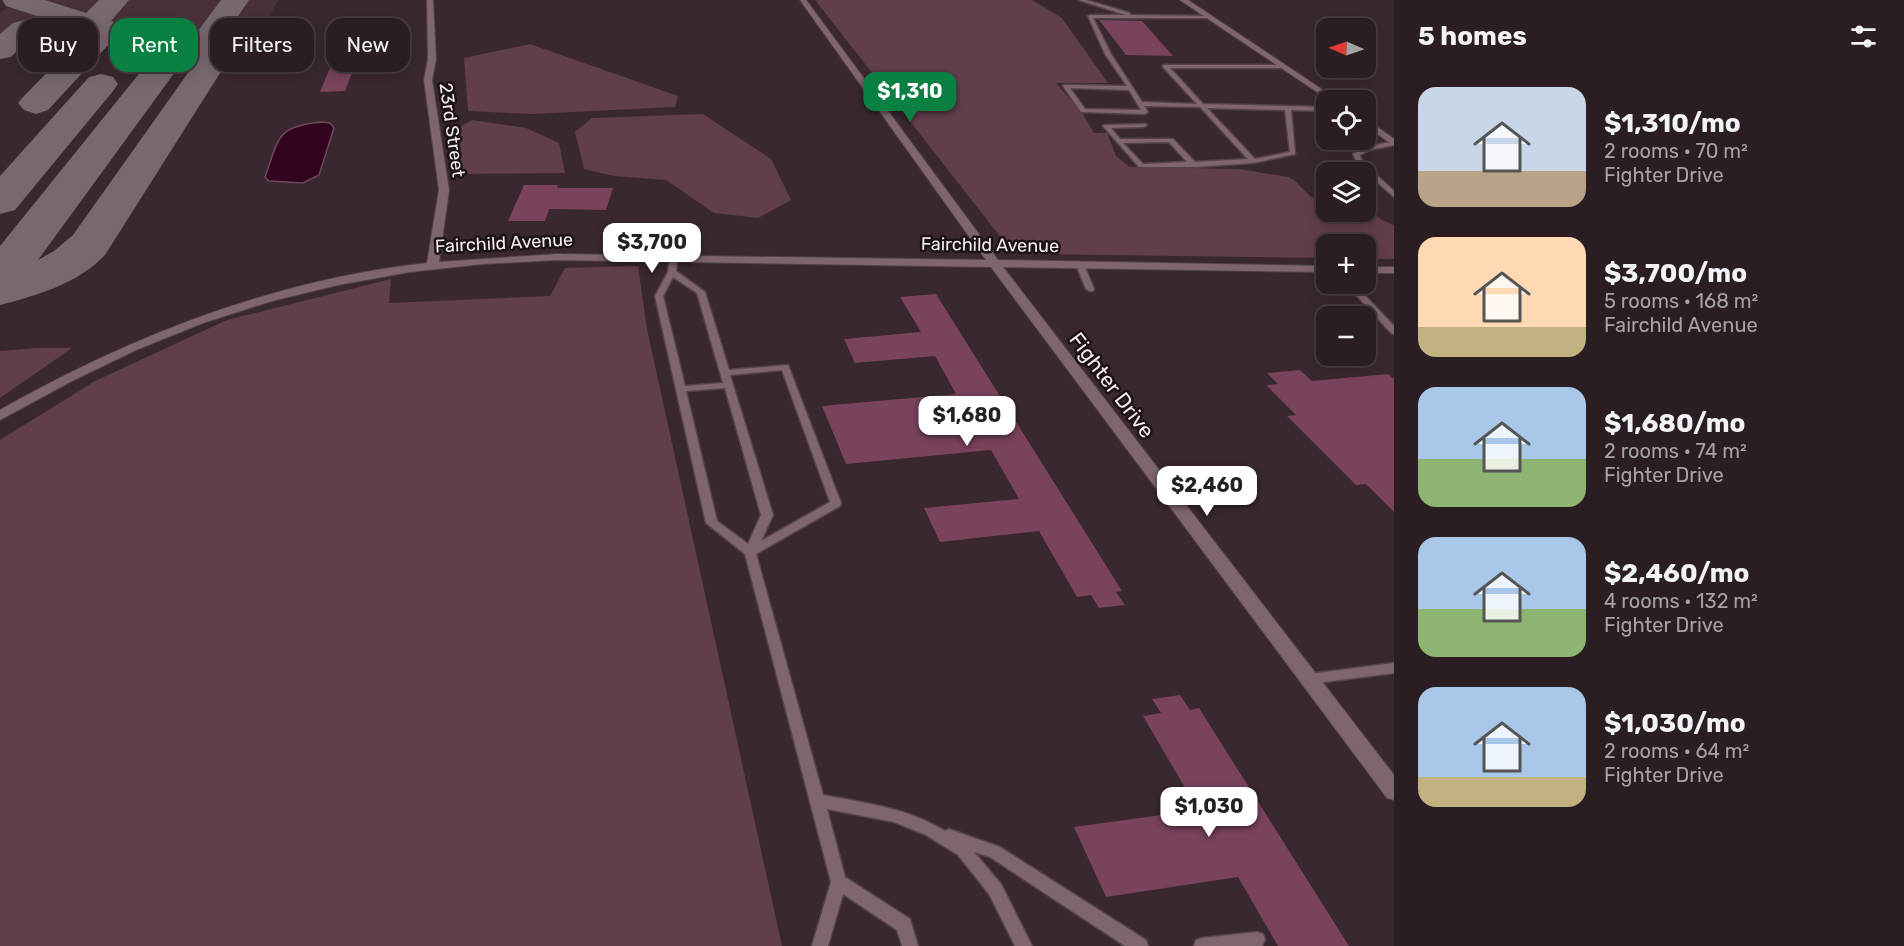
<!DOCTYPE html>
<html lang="en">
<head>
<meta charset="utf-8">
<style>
	body { margin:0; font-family:Rubik,sans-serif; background:#33272b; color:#f1f3f6; height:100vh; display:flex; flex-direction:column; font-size:22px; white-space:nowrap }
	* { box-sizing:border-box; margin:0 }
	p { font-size:20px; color:#a6a2a6 }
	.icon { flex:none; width:33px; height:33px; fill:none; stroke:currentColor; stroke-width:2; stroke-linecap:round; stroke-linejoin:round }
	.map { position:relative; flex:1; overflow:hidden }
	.details { display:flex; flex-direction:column; background:#2b1e23; width:510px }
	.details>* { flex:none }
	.guide { position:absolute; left:18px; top:18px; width:570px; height:54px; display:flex; gap:12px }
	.needle { width:39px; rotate:272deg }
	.controls { position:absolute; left:1316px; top:18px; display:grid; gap:12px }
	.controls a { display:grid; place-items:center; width:60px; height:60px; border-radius:12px; background:#2b1e23; box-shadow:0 3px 15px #0003,0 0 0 2px #473c41; font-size:30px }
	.price { position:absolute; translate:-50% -51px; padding:0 14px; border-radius:12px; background:#fff; color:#222; font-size:20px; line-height:39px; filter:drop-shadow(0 2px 3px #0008) }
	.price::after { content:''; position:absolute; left:50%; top:36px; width:18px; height:14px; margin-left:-9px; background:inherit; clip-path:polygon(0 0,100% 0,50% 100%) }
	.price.active { background:#0b8043; color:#fff }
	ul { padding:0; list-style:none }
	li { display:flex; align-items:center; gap:18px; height:150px; padding:0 24px }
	li span { display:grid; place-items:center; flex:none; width:168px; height:120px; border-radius:18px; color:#555 }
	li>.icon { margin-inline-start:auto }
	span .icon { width:72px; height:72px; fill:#fffc; stroke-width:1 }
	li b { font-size:26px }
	h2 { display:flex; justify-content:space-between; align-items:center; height:72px; padding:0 24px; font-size:26px }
	.pill { padding:0 21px; border-radius:18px; background:#2b1e23; box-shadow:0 3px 15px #0003,0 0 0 2px #473c41; font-size:21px; line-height:54px }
	.pill.active { background:#0b8043; color:#fff }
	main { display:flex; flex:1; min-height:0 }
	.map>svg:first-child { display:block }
</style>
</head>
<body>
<main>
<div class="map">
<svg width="1394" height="946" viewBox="0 0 1394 946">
	<rect width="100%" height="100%" fill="#39282f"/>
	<path fill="#49313b" d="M 16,0 L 279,0 L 264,23 L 246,28 L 0,39 L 0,13 Z"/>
	<path fill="#613e4d" d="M 815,0 L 1032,0 L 1062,18 L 1108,83 L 1056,83 L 1082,113 L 1094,133 L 1107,133 L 1116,156 L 1130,167 L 1239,169 L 1288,177 L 1294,180 L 1311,197 L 1326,200 L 1326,212 L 1365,212 L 1365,207 L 1382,220 L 1394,225 L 1394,259 L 1365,259 L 1365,244 L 1326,244 L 1326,258 L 1030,254 L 1014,251 L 999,235 Z
		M 530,44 L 678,96 L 675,107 L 531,114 L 468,111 L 464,58 Z
		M 703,114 L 771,159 L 791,200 L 758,218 L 714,213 L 666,180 L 614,176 L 584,169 L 575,132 L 592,118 Z
		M 472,120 L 526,128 L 559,143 L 565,173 L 456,174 L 450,133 Z
		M 638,266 L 647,329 L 782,946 L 0,946 L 0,440 L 95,381 L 227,320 L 391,279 L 389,303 L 550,296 L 565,268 Z
		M 35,348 L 72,348 L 0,398 L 0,351 Z"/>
	<path fill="#33041e" stroke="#6e495d" stroke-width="1.5" d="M 322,122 L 330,123 L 334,128 L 319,175 L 303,183 L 269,181 L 265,177 C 279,138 276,126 322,122 Z"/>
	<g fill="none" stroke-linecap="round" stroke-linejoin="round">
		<path fill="#786970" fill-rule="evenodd" d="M 2,0 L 45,0 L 86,13 L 99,0 L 129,0 L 111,21 L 145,32 L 149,38 L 145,44 L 134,47 L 112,41 L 48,110 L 36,114 L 24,110 L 18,103 L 24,96 L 87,32 L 6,6 Z
			M 221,0 L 249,0 L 213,53 L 223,64 L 222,70 L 105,255 C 79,283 36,296 0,305 L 0,246 L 159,49 L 170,46 L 183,51 ZM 183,61 L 190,70 L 73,235 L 54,251 L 38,260 Z
			M 24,20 L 35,23 L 39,29 L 11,57 L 0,59 L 0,34 L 13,23 Z
			M 101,74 L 113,77 L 118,84 L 113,91 L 15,210 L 0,214 L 0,176 L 89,77 Z"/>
	</g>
	<path fill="#79435b" d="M 1099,20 L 1142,21 L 1173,56 L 1126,55 Z
		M 364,42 L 345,91 L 320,92 L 340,43 Z
		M 524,185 L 558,185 L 557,188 L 613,188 L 606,210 L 549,209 L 545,221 L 508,221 Z
		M 936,294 L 1122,591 L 1116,592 L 1125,605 L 1099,608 L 1091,595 L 1077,597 L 1039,531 L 940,542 L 924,508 L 1019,499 L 991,450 L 846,464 L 822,406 L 956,394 L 935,356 L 855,363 L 844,339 L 921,332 L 900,297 Z
		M 1300,370 L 1312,381 L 1388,374 L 1394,379 L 1394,512 L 1366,484 L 1356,485 L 1287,416 L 1296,415 L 1266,385 L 1278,384 L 1267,373 Z
		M 1180,695 L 1190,710 L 1199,708 L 1349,946 L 1278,946 L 1238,877 L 1106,897 L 1074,827 L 1198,810 L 1143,716 L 1161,713 L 1152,699 Z"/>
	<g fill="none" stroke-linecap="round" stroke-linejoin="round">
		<defs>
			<path id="service" d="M 1079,0 L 1086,0 L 1130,13 L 1130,15 L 1209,16 L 1211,17 L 1209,18 L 1093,18 L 1111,54 L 1142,102 L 1197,104 L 1163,67 L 1163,65 L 1284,65 L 1287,67 L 1286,68 L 1170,68 L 1203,104 L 1326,107 L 1326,111 L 1291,110 L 1295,154 L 1253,163 L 1194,167 L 1139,167 L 1103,126 L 1104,125 L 1146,124 L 1147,125 L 1144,127 L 1111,128 L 1120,139 L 1173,139 L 1195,162 L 1248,159 L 1200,107 L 1144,106 L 1148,112 L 1145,114 L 1081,112 L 1063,86 L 1064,85 L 1127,86 L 1105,54 L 1088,16 L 1090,15 L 1126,15 ZM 1070,88 L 1129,90 L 1141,110 L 1085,109 ZM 1207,108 L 1285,110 L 1290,152 L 1255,159 ZM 1169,142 L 1187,162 L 1143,164 L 1123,143 Z
				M 1394,141 L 1394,145 L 1370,150 L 1360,155 L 1363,163 L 1394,191 L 1394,197 L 1358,165 L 1353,154 L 1366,147 Z
				M 670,257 L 673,257 L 677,259 L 676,271 L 705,292 L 729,370 L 788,365 L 841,503 L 840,506 L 756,554 L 823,795 C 865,803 908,808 945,831 L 949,829 L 1000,847 L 1146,940 L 1148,946 L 1125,946 L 990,857 L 974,852 L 1001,884 L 1032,946 L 1015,946 L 989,894 L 958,855 L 926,835 L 894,822 L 827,809 L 845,877 L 910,919 L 918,946 L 902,946 L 897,930 L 843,894 L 828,946 L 812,946 L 831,882 L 745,554 L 706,523 L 655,296 L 668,272 ZM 673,277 L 697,293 L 723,383 L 685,386 L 663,296 ZM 782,370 L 830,502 L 761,541 L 773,515 L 730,375 ZM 725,388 L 761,515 L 748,544 L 717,521 L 686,391 Z
				M 1077,263 L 1080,263 L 1084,265 L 1094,289 L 1093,291 L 1090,291 L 1086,289 L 1076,265 Z
				M 1346,284 L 1354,284 L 1394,326 L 1394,334 L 1391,333 Z
				M 1394,663 L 1394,673 L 1309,684 L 1304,683 L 1302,679 L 1304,675 L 1309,674 Z
				M 1257,932 L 1263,934 L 1265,940 L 1262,946 L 1194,946 L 1196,940 L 1202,938 Z"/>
			<path id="minor" d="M 427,0 L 433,0 L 436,59 L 432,80 L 449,190 L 439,262 L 557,254 L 986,260 L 800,0 L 806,0 L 998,260 L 1326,266 L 1326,272 L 1003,267 L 1394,775 L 1394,800 L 1387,798 L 991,267 L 557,260 L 483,264 L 410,272 L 338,285 L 272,301 L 203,323 L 136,350 L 70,382 L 0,420 L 0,410 C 133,335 274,280 427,263 L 439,190 L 424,80 L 428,59 Z
				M 1180,0 L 1188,0 L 1338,100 L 1329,100 Z
				M 1365,118 L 1394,139 L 1394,146 L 1365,125 Z
				M 1365,267 L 1394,267 L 1394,273 L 1365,273 Z"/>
		</defs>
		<use href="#service" stroke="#54434a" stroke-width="3"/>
		<use href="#minor" stroke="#54434a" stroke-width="2"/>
		<use href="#service" fill="#7f656f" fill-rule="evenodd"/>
		<use href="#minor" fill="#7f656f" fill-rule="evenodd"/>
	</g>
	<g text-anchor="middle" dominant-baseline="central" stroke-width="5" stroke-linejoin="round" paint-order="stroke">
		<g font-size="18" fill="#f7ebf0" stroke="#1b1316">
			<text transform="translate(452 130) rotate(82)">23rd Street</text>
			<text transform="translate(504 243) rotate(-3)">Fairchild Avenue</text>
			<text transform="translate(990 245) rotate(1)">Fairchild Avenue</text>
		</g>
		<g font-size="21" fill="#f7ebf0" stroke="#1b1316">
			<text transform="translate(1112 385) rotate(53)">Fighter Drive</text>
		</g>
	</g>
</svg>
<div class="controls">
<a><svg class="needle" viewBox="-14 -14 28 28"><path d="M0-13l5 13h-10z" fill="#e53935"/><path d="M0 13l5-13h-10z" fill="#a6a2a6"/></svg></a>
<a><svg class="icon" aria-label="locate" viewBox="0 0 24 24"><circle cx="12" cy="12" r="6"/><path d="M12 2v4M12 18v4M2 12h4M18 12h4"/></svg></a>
<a><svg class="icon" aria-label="layers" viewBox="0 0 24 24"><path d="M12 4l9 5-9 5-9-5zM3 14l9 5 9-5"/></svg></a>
<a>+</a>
<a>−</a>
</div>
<b class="price active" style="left:910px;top:123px">$1,310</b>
<b class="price" style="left:652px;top:274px">$3,700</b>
<b class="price" style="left:967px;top:447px">$1,680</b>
<b class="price" style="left:1207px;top:517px">$2,460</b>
<b class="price" style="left:1209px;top:838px">$1,030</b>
<div class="guide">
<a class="pill">Buy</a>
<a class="pill active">Rent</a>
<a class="pill">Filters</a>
<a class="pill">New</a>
</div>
</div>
<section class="details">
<h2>5 homes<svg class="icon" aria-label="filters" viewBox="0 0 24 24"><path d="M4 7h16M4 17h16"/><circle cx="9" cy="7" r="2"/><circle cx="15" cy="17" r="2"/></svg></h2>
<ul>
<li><span style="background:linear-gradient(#c9d6e8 70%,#b9a48a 0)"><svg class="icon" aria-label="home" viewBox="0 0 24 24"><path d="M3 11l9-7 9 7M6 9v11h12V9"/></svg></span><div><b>$1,310/mo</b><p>2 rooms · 70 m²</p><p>Fighter Drive</p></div></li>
<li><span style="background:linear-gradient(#ffd9b3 75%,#c2b280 0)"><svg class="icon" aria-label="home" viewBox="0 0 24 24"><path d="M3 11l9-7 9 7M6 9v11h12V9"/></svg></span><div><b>$3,700/mo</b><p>5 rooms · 168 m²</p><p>Fairchild Avenue</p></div></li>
<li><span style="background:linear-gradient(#a9c7e8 60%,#8fb573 0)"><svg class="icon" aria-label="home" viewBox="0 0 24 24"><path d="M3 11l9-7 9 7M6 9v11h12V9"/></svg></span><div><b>$1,680/mo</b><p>2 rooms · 74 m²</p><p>Fighter Drive</p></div></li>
<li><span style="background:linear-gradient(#a9c7e8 60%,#8fb573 0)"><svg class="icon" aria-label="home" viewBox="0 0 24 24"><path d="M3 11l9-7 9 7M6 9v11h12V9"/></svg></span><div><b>$2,460/mo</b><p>4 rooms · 132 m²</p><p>Fighter Drive</p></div></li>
<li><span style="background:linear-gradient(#a9c7e8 75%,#c2b280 0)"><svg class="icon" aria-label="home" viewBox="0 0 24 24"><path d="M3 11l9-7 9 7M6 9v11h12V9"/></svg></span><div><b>$1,030/mo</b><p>2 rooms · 64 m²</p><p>Fighter Drive</p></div></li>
</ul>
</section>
</main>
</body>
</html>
